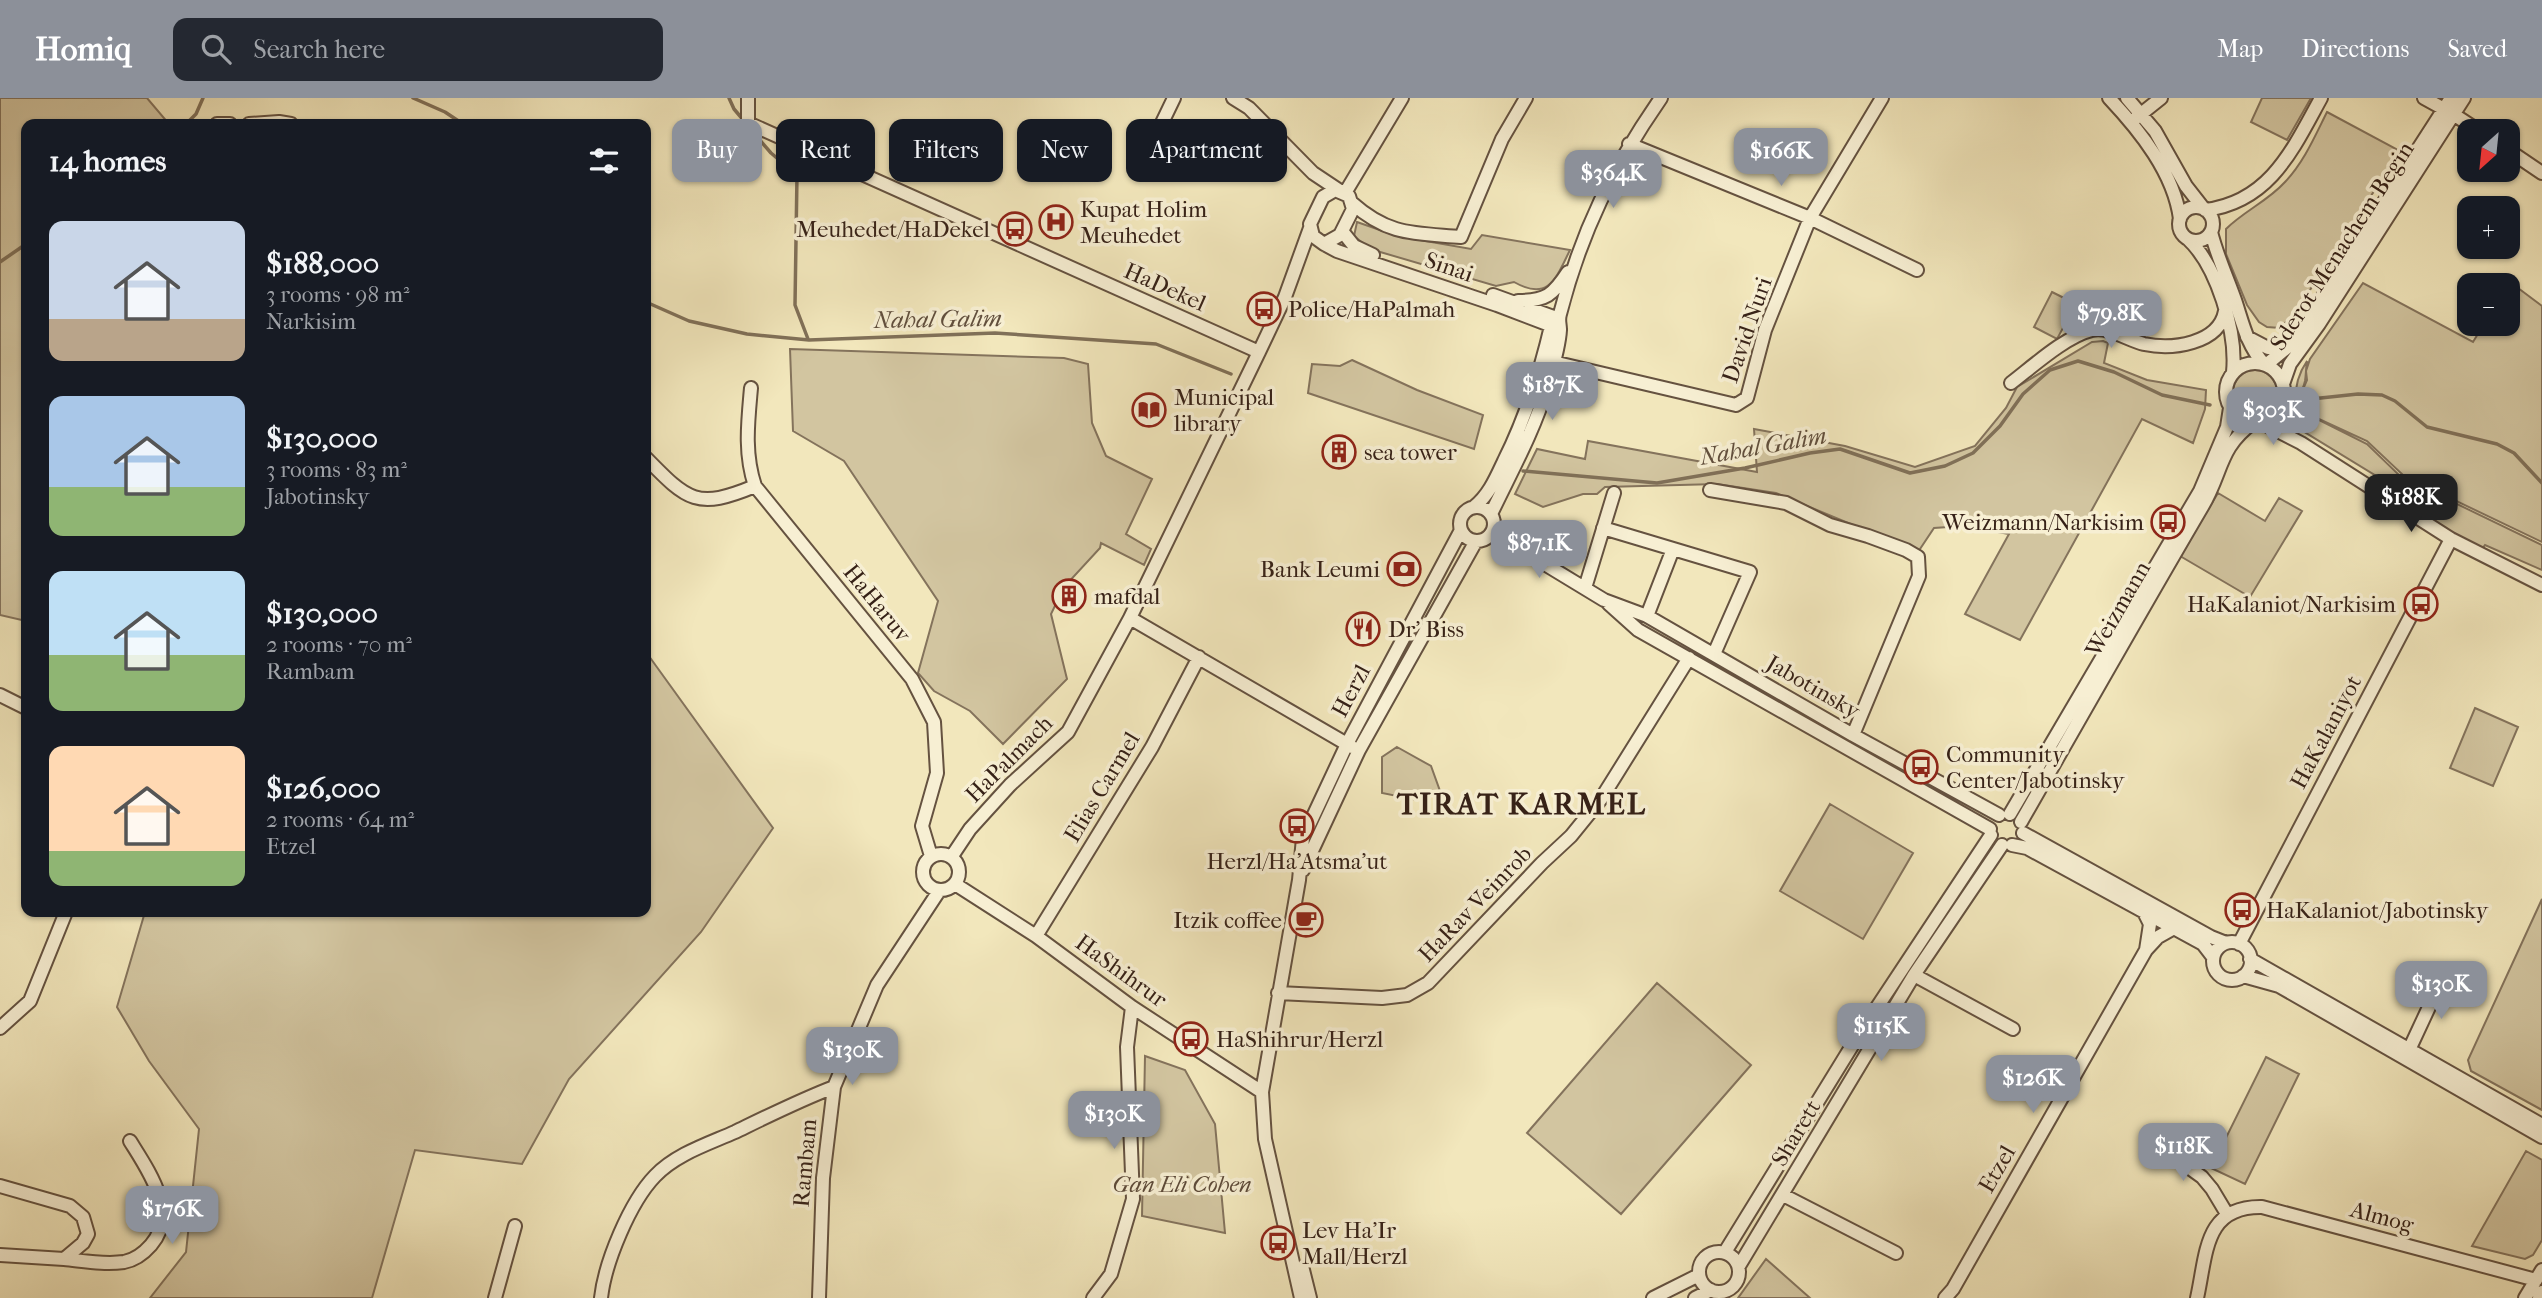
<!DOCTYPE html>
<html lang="en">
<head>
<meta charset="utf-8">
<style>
	body { margin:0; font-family:"IM FELL French Canon",serif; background:#242831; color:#f1f3f6; height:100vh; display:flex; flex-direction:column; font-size:26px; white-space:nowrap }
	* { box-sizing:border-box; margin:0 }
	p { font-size:23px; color:#9ea1a6 }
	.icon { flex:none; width:38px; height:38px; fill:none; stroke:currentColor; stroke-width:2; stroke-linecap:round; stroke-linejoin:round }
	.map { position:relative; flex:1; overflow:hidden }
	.side { position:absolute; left:21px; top:21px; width:630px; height:798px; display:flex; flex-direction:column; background:#171b24; border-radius:14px; box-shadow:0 2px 5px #0004 }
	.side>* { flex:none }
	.hud { position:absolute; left:672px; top:21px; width:665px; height:63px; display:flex; gap:14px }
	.needle { width:46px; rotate:207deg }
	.controls { position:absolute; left:2457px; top:21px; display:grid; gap:14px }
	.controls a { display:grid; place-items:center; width:63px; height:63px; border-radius:14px; background:#171b24; box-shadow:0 2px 5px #0004; font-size:35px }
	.price { position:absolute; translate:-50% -60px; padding:0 16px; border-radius:14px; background:#8c9099; color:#fff; font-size:23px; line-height:46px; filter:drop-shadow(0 2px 4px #0008) }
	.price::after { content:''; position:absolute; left:50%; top:42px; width:21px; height:16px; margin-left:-10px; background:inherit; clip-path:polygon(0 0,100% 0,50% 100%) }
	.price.current { background:#222; color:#fff }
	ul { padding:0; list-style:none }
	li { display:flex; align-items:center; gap:21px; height:175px; padding:0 28px }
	li span { display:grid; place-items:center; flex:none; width:196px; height:140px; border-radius:14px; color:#555 }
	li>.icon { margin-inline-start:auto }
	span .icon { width:84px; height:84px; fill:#fffc; stroke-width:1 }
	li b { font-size:30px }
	h2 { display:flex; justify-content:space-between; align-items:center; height:84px; padding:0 28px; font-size:30px }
	.tag { padding:0 24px; border-radius:14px; background:#171b24; box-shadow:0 2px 5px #0004; font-size:24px; line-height:63px }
	.tag.current { background:#8c9099; color:#fff }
	header { display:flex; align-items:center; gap:42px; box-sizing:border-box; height:98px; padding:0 35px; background:#8c9099; color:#fff }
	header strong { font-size:33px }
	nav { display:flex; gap:38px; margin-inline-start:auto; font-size:24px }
	.search { width:490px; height:63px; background:#242831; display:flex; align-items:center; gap:18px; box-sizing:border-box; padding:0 24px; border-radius:14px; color:#9ea1a6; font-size:26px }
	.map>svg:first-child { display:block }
</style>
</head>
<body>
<header>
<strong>Homiq</strong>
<div class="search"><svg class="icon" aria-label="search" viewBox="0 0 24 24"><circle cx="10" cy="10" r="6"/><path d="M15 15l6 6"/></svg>Search here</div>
<nav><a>Map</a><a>Directions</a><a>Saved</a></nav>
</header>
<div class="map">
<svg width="2542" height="1200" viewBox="0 0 2542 1200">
	<rect width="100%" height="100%" fill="#f2e7bc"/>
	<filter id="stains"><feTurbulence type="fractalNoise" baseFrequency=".00286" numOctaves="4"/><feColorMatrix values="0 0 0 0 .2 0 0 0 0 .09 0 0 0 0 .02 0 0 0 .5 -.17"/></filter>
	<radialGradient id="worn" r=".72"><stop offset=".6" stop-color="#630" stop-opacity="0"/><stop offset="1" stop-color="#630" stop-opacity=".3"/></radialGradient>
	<path fill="#d2c5a0" stroke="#84735c" stroke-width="2" d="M 0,0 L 147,0 L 169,26 L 26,26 L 26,523 L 0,517 Z
		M 2262,0 L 2311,0 L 2287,42 L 2251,24 Z
		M 2327,14 L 2400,53 L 2295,215 L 2280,230 L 2267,229 L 2259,224 L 2247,207 L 2226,156 L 2226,131 C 2244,113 2268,103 2285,84 C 2304,64 2315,38 2327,14 Z
		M 1357,124 L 1397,138 L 1471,151 L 1482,137 L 1570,152 C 1556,180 1549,204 1514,184 L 1496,188 L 1370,151 L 1354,138 Z
		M 2510,184 L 2542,208 L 2542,444 L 2404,378 L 2367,343 L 2308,316 L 2303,311 L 2300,298 L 2307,282 L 2306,273 L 2310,261 L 2363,185 L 2473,244 L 2484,226 L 2508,226 L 2508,188 Z
		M 2052,194 L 2076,206 L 2057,241 L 2034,229 Z
		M 2103,243 L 2108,245 L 2104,265 L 2147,282 L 2206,292 L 2205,311 L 2193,345 L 2142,321 L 2020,542 L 1965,516 L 2009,436 L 1963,428 L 1934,430 L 1918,454 L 1776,395 L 1717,386 L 1605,389 L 1597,396 L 1583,396 L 1543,409 L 1515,396 L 1537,351 L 1585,361 L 1588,343 L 1757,374 L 1754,331 L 1845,348 L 1915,369 L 1975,348 L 2006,310 L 2017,289 L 2092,244 Z
		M 790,251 L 1064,260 L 1088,266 L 1092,325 L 1106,358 L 1152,381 L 1126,436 L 1151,451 L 1144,467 L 1101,445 L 1100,450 L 1064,489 L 1051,516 L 1067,581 L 1003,646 L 970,613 L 934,593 L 918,575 L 938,503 L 844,363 L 793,333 Z
		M 1352,262 L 1417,292 L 1483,317 L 1474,351 L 1308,295 L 1312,266 L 1340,268 Z
		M 2307,263 C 2306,270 2306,276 2305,283 C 2303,295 2294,300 2301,313 L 2367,346 L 2401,379 L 2542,447 L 2542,472 L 2485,447 L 2482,451 L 2431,422 L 2432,412 L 2298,330 C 2293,307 2293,283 2307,263 Z
		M2233 294a22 22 0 1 1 44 0a22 22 0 1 1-44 0Z
		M 2218,395 L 2265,423 L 2279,400 L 2302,413 L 2250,499 L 2180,458 Z
		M 646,554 L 773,730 L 701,834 L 569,981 L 522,1066 L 415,1052 L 372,1200 L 150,1200 L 186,1154 L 199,1031 L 149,963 L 117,909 L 145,814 L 646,814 Z
		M 2475,610 L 2518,629 L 2493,688 L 2450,670 Z
		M 1397,649 L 1431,668 L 1440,693 L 1417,702 L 1382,695 L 1382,659 Z
		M 1830,706 L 1913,755 L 1863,841 L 1780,793 Z
		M 2542,801 L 2542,1012 L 2471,973 L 2468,962 Z
		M 1657,885 L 1751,967 L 1621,1116 L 1527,1035 Z
		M 1145,958 L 1185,972 L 1215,1026 L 1225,1135 L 1142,1118 Z
		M 2266,959 L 2299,976 L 2245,1086 L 2211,1070 Z
		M 2526,1053 L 2542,1062 L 2542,1142 L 2533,1157 L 2525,1161 L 2472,1148 Z
		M 1766,1161 L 1810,1200 L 1738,1200 Z"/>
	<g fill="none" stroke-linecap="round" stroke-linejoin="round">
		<path stroke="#807058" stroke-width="3.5" d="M 413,0 L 445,14 L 463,26
			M 729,0 L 734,11 L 745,24
			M 186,26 L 196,16 L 203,0
			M 752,33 L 771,55 L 797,77 L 795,207 L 808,241
			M 0,164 L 26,146
			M 646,204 L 689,223 L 747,236 L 809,242 L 995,235 L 1156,246 L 1231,276
			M 2302,302 L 2358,296 L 2382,297 L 2395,303 L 2427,329 L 2497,346 L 2514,355 L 2542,385
			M 1523,373 L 1657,385 L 1745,370 L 1810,355 L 1840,351 L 1910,375 L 1945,368 L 1973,355 L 2000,328 L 2023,296 L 2050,272 L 2078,263 L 2114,274 L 2162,297 L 2210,307"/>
		<defs>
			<path id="minor" d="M 748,0 L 748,25 L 1259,254
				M 1233,0 L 1249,10 L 1313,75 L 1340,93
				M 2109,0 C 2140,33 2174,75 2180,121
				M 2127,0 L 2155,33 L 2186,88 L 2204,111
				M 2424,0 L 2444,11
				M 2453,16 L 2479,33
				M 2136,20 L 2161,0
				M 217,26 L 230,26
				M 249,26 L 279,24 L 291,26
				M 1629,46 L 1810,120 L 1917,172
				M 2508,52 L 2542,75
				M 1147,56 L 1174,0
				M 1335,92 L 1349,98 L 1353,111 L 1340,137 L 1324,146 L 1313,138 L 1310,126 L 1323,99 Z
				M 1345,95 L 1402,0
				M 1352,105 C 1389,138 1414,135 1461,139 L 1502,41 L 1526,0
				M2179 126a17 17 0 1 1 34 0a17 17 0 1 1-34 0Z
				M 2205,112 C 2270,104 2293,51 2321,0
				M 1342,133 L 1354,148 L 1373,157
				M 2211,134 C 2217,158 2227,179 2235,202 C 2243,226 2247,247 2264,266
				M 2188,141 C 2217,168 2237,234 2233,274
				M 1324,146 L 1337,153 L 1497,207 L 1560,231
				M 1493,197 L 1559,221
				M 1518,203 C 1546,203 1553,197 1568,174
				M 2247,239 L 2268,250 L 2289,248
				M 1553,264 L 1736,307 L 1747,300 L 1765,232 L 1810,120 L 1882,0
				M2226 294a29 29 0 1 1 58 0a29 29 0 1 1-58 0Z
				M 2266,267 L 2289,248 L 2302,231 L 2451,0
				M 2011,285 C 2032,269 2066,238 2092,232 C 2108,228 2128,242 2144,246 C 2172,252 2219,246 2225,213
				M 2283,286 L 2290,266 L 2319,226 L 2464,0
				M 751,290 C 748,324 744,355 755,388 L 912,581 L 934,624 L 937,675 L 922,728 L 931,758
				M 2258,323 L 2301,345 L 2451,441 L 2542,487
				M 646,360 C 688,403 697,412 755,388
				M 1710,392 L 1786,405 L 1830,427 L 1868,438 L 1906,452 L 1918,459 L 1919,478 L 1853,637
				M 1474,409 C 1489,397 1496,380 1504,363 C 1526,319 1540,275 1551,228 L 1556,223
				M1460 426a17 17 0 1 1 34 0a17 17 0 1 1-34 0Z
				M 1491,416 C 1511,374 1534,333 1547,289 C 1552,272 1559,250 1560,232 C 1560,226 1558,222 1560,216 C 1581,134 1613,69 1661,0
				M 1603,430 L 1750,474 L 1714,556
				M 1492,434 L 1604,502 L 1647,518 L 1853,637 L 1999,717
				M 1585,490 L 1614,395
				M 1609,506 L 1638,532 L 1990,731
				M 1647,518 L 1673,451
				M 1130,520 L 1352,649
				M 0,597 L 26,610
				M 2010,716 L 2200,393 L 2227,329 L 2230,310
				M 2021,724 C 2081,619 2141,513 2202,409 C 2223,374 2218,350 2254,324
				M 2023,735 L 2211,839 L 2226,845
				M 2012,747 L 2027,750 L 2203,846 L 2213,859
				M923 774a18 18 0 1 1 36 0a18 18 0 1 1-36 0Z
				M 952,758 L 970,731 L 1010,687 L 1068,634 L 1130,520 L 1259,254 L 1285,199 L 1310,130
				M 1303,772 L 1359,652 L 1476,443
				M 955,786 L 1036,838 L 1132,909 L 1262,994
				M 2144,814 L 2150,826 L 2146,852
				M 1036,838 L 1152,649 L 1199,559
				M2213 863a19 19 0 1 1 38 0a19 19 0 1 1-38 0Z
				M 2239,846 L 2451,441
				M 2250,861 L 2542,1027
				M 1914,877 L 2013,931
				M 2243,878 L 2279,888 L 2542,1039
				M 1278,895 L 1382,900 L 1407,897 L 1428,885 L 1542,765 L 1571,738 L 1601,701 L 1689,560
				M 0,930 L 30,903 L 66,814
				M 2409,952 L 2443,879
				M 2152,1043 L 2202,1079 L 2212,1091 L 2227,1116
				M 0,1088 L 70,1108 L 83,1119 L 88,1136 L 83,1145 L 64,1161 L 0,1157
				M 1783,1097 L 1896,1155
				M1699 1174a20 20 0 1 1 40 0a20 20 0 1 1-40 0Z
				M 1725,1154 L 1858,938 L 1991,737
				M 64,1161 C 84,1163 104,1167 124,1164 C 135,1162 144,1155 151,1147 C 179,1115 148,1072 130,1043
				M 1739,1168 L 1914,877 L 2002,747
				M 1303,1172 L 1310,1200
				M 495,1200 L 515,1128
				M 601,1200 C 605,1164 630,1104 655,1078 C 676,1056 708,1046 735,1034 C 768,1018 800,1002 834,989
				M 819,1200 L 823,1080 L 834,989 L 877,887 L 939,793
				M 1093,1200 L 1111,1176 L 1133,1101 L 1127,949 L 1132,909
				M 1301,1200 L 1265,1041 L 1262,994 L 1299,782 L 1303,740 L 1347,646 L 1461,432
				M 1653,1200 L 1699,1177
				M 1695,1200 L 1711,1192
				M 1945,1200 L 1953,1191 L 2146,852 L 2158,839 L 2174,830
				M 2197,1200 C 2207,1155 2204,1108 2262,1109 L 2536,1182
				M 2525,1200 L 2542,1172
				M 2539,1200 L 2542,1194"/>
		</defs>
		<use href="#minor" stroke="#655240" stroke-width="16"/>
		<use href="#minor" stroke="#f7efd3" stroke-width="12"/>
	</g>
	<defs>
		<symbol id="hospital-ring" viewBox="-11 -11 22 22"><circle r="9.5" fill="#f7efd3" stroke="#8f2418" stroke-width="1.5"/><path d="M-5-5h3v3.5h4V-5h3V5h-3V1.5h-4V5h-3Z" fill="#8f2418"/></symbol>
		<symbol id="bus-ring" viewBox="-11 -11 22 22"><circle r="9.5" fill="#f7efd3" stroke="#8f2418" stroke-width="1.5"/><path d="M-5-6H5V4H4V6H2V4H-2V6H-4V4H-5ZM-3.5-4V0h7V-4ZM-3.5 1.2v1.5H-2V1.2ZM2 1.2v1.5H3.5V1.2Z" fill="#8f2418"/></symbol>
		<symbol id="library-ring" viewBox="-11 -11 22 22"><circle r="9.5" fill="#f7efd3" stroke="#8f2418" stroke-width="1.5"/><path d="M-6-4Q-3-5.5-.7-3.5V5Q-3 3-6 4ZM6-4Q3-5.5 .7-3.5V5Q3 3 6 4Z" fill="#8f2418"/></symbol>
		<symbol id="building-ring" viewBox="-11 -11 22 22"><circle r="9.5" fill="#f7efd3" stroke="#8f2418" stroke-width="1.5"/><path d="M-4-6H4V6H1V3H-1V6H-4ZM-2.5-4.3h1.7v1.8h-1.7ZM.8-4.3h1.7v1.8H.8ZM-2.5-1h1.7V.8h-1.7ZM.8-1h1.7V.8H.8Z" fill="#8f2418"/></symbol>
		<symbol id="bank-ring" viewBox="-11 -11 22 22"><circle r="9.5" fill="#f7efd3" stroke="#8f2418" stroke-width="1.5"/><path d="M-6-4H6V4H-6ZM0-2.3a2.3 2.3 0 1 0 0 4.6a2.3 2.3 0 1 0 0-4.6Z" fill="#8f2418"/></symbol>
		<symbol id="restaurant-ring" viewBox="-11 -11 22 22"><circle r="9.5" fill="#f7efd3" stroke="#8f2418" stroke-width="1.5"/><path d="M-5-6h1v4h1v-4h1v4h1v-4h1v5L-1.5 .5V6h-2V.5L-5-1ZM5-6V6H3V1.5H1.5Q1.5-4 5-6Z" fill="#8f2418"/></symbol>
		<symbol id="cafe-ring" viewBox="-11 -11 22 22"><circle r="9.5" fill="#f7efd3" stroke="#8f2418" stroke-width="1.5"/><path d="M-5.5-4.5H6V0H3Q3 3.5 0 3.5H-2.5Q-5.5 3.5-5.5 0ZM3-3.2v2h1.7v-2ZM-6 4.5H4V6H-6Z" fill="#8f2418"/></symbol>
	</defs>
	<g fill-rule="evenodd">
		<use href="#hospital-ring" x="1037" y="105" width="38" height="38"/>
		<use href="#bus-ring" x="996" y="112" width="38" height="38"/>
		<use href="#bus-ring" x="1245" y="192" width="38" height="38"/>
		<use href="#library-ring" x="1130" y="293" width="38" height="38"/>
		<use href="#building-ring" x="1320" y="335" width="38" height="38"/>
		<use href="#bus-ring" x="2149" y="405" width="38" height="38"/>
		<use href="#bank-ring" x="1385" y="452" width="38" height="38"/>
		<use href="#building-ring" x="1050" y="479" width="38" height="38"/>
		<use href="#bus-ring" x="2402" y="487" width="38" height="38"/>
		<use href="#restaurant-ring" x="1344" y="512" width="38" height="38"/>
		<use href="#bus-ring" x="1902" y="650" width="38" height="38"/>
		<use href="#bus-ring" x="1278" y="709" width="38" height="38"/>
		<use href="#bus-ring" x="2223" y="793" width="38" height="38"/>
		<use href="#cafe-ring" x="1287" y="803" width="38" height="38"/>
		<use href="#bus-ring" x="1172" y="922" width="38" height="38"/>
		<use href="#bus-ring" x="1259" y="1126" width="38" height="38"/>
	</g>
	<g text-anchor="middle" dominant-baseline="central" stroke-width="7" stroke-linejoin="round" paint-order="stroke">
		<g font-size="23" fill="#362117" stroke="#f7efd3" text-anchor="start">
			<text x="1080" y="111">Kupat Holim<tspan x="1080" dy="26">Meuhedet</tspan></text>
			<text x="990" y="131" text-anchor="end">Meuhedet/HaDekel</text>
			<text x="1288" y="211">Police/HaPalmah</text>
			<text x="1174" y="299">Municipal<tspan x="1174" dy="26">library</tspan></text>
			<text x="1364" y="354">sea tower</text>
			<text x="2144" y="424" text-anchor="end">Weizmann/Narkisim</text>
			<text x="1380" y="471" text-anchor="end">Bank Leumi</text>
			<text x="1094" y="498">mafdal</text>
			<text x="2396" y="506" text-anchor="end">HaKalaniot/Narkisim</text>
			<text x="1388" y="531">Dr' Biss</text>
			<text x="1946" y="656">Community<tspan x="1946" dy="26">Center/Jabotinsky</tspan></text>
			<text x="1297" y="763" text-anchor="middle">Herzl/Ha'Atsma'ut</text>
			<text x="2266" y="812">HaKalaniot/Jabotinsky</text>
			<text x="1282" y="822" text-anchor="end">Itzik coffee</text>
			<text x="1216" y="941">HaShihrur/Herzl</text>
			<text x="1302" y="1132">Lev Ha'Ir<tspan x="1302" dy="26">Mall/Herzl</tspan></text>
		</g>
		<g font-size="23" fill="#362117" stroke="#f7efd3">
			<text transform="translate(2342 148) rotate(-57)">Sderot Menachem Begin</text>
			<text transform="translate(1449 169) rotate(19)">Sinai</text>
			<text transform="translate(1165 189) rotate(24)">HaDekel</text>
			<text transform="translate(1747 232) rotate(-71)">David Nuri</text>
			<text transform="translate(877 505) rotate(51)">HaHaruv</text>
			<text transform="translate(2118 511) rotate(-60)">Weizmann</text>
			<text transform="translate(1813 589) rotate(30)">Jabotinsky</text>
			<text transform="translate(1351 593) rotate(-62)">Herzl</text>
			<text transform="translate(2326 634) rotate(-62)">HaKalaniyot</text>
			<text transform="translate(1009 661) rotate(-45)">HaPalmach</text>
			<text transform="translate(1102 689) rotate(-59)">Elias Carmel</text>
			<text transform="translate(1475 806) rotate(-46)">HaRav Veinrob</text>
			<text transform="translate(1121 873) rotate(36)">HaShihrur</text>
			<text transform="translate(1796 1035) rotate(-59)">Sharett</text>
			<text transform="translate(805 1065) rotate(-85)">Rambam</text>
			<text transform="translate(1997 1071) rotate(-60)">Etzel</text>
			<text transform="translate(2382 1119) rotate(15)">Almog</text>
		</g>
		<g font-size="23" font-style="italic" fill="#5d4a39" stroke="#f7efd3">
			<text x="1182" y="1086">Gan Eli Cohen</text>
		</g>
		<g font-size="24" font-style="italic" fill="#614f3d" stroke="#f7efd3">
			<text transform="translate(938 221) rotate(-1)">Nahal Galim</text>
			<text transform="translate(1763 348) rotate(-10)">Nahal Galim</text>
		</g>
		<g font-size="30" font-weight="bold" letter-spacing="2" fill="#362117" stroke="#f7efd3">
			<text x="1522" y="706">TIRAT KARMEL</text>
		</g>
	</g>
	<rect width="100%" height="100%" filter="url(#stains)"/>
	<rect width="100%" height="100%" fill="url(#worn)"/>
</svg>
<div class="controls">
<a><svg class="needle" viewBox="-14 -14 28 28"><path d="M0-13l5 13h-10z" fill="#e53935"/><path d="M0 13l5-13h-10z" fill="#9ea1a6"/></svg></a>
<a>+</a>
<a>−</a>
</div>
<b class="price" style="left:1781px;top:90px">$166K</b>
<b class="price" style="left:1613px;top:112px">$364K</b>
<b class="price" style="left:2111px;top:252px">$79.8K</b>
<b class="price" style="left:1552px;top:324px">$187K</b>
<b class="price" style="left:2273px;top:349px">$303K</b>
<b class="price current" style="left:2411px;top:436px">$188K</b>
<b class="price" style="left:1539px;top:482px">$87.1K</b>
<b class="price" style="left:2441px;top:923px">$130K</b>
<b class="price" style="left:1881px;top:965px">$115K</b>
<b class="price" style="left:852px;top:989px">$130K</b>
<b class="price" style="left:2033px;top:1017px">$126K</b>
<b class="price" style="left:1114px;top:1053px">$130K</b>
<b class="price" style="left:2183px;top:1085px">$118K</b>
<b class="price" style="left:172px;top:1148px">$176K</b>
<div class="hud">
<a class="tag current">Buy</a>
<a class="tag">Rent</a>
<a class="tag">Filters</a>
<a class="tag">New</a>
<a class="tag">Apartment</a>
</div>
<section class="side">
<h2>14 homes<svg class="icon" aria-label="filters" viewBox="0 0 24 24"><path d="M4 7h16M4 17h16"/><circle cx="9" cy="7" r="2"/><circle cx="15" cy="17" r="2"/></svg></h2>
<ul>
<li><span style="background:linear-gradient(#c9d6e8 70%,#b9a48a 0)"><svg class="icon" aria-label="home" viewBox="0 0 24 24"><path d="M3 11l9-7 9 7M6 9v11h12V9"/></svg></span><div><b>$188,000</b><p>3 rooms · 98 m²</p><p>Narkisim</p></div></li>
<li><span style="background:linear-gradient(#a9c7e8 65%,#8fb573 0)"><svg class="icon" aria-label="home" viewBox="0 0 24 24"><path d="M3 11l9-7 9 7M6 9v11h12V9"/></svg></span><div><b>$130,000</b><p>3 rooms · 83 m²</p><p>Jabotinsky</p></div></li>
<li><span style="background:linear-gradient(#bfe0f5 60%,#8fb573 0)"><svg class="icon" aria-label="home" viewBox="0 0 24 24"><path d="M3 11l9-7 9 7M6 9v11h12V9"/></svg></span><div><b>$130,000</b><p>2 rooms · 70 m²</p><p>Rambam</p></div></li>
<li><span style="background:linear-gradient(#ffd9b3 75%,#8fb573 0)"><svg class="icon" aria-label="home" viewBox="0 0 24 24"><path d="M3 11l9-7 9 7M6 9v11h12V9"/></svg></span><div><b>$126,000</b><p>2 rooms · 64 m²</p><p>Etzel</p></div></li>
</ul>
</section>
</div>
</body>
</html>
